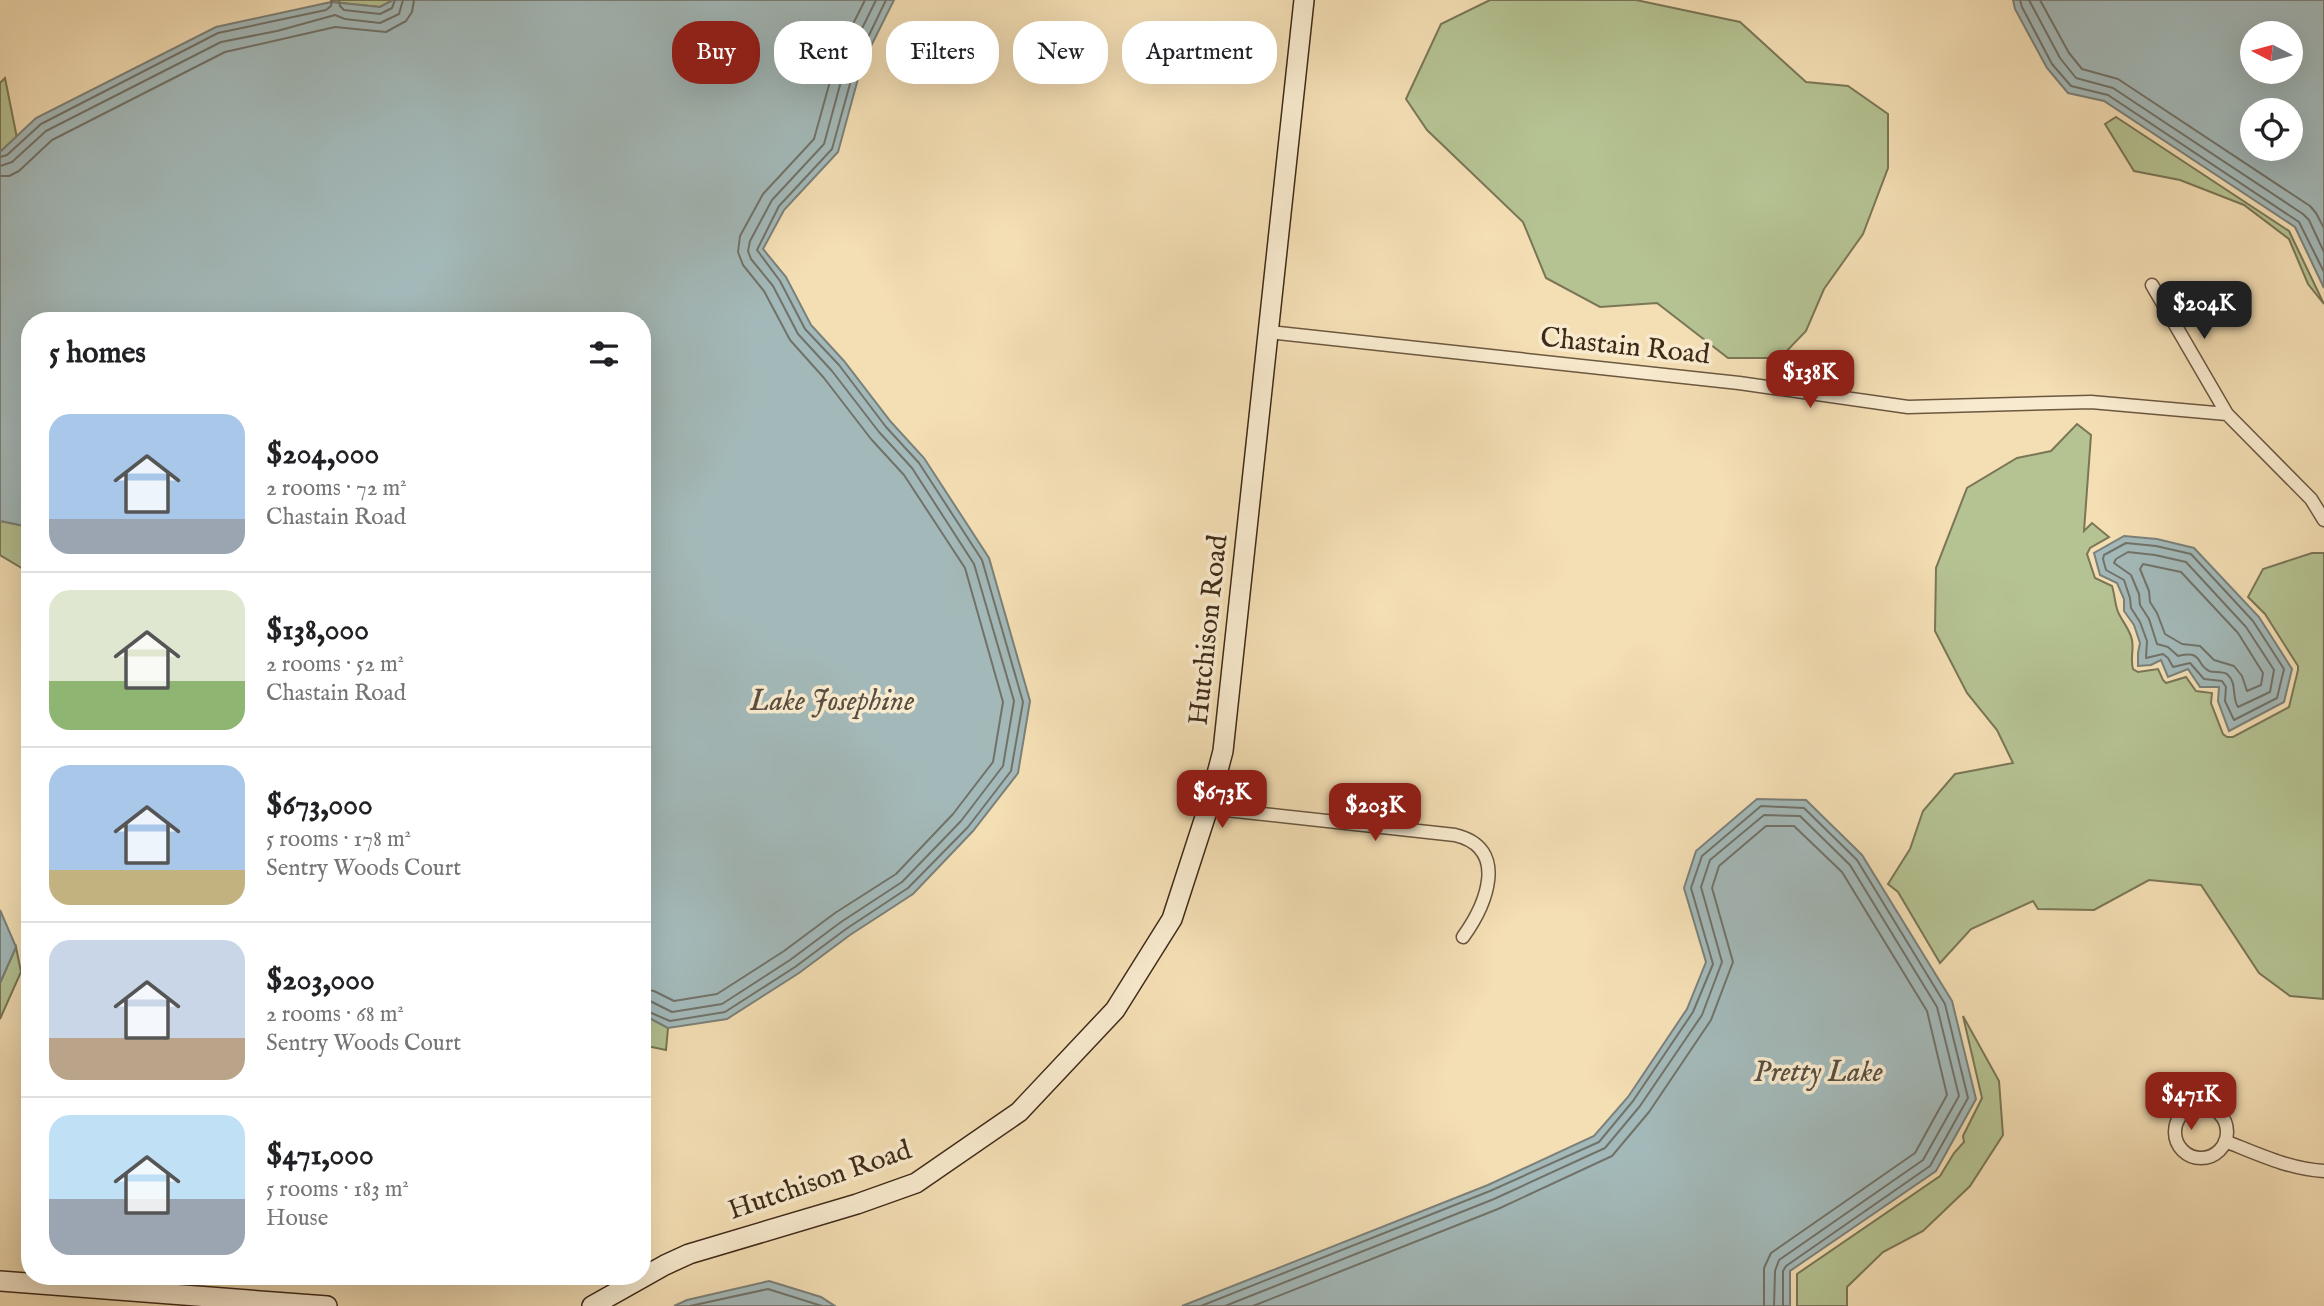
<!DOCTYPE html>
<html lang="en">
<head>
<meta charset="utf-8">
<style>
	body { margin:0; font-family:"IM FELL English",serif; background:#f6f6f6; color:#202124; height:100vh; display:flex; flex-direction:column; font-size:26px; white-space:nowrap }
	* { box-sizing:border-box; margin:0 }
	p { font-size:23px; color:#757577 }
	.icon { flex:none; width:38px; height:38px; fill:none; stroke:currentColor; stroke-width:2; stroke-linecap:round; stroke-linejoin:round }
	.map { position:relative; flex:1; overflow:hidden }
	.sheet { position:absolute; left:21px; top:312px; width:630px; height:973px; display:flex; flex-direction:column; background:#fff; border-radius:28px; box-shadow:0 7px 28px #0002 }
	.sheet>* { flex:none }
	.guide { position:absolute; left:672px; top:21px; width:665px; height:63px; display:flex; gap:14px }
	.needle { width:46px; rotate:276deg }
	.fabs { position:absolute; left:2240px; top:21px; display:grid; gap:14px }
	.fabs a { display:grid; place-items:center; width:63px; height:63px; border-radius:50%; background:#fff; box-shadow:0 7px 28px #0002; font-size:35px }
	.price { position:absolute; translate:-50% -60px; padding:0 16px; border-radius:14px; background:#8f2418; color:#fff; font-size:23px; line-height:46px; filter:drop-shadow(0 2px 4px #0008) }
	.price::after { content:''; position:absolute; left:50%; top:42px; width:21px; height:16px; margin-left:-10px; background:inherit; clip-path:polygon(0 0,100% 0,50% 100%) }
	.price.on { background:#222; color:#fff }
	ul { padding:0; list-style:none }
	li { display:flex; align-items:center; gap:21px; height:175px; padding:0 28px }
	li+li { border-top:2px solid #e0e0e0 }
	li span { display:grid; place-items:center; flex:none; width:196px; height:140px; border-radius:21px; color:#555 }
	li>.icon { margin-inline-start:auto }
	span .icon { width:84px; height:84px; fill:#fffc; stroke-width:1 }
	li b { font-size:30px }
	h2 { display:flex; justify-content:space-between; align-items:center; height:84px; padding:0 28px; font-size:30px }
	.tag { padding:0 24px; border-radius:28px; background:#fff; box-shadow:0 7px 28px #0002; font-size:24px; line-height:63px }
	.tag.on { background:#8f2418; color:#fff }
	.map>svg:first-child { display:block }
</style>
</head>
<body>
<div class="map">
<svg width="2324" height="1306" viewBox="0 0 2324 1306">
	<rect width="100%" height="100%" fill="#f4deb4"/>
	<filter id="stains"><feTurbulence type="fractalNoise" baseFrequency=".00286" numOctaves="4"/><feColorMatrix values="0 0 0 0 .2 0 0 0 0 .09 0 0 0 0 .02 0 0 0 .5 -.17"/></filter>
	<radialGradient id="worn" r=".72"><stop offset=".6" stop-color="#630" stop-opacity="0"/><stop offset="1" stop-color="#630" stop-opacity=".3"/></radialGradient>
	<path fill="#b5c292" stroke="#7a7656" stroke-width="2" d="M 331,0 L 393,0 L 380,7 L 331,2 Z
		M 1490,0 L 1636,0 L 1740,22 L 1806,82 L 1848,86 L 1888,114 L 1888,168 L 1863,234 L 1824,289 L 1806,331 L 1780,358 L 1728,358 L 1657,303 L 1600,307 L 1546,278 L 1523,222 L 1427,130 L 1406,99 L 1441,24 Z
		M 5,78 L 17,138 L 0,152 L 0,83 Z
		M 2116,117 L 2289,231 L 2324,304 L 2308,284 L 2289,239 L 2244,205 L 2180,180 L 2134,171 L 2105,124 Z
		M 2077,424 L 2091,435 L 2084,531 L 2092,523 L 2109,537 L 2090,548 L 2087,554 L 2095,578 L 2112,586 C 2115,595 2115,607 2119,614 C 2124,624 2130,630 2132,640 C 2134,650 2130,659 2133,669 L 2138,672 L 2158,669 L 2163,680 L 2166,683 L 2186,677 L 2196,691 L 2212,693 L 2211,703 L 2223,734 L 2227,737 L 2233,737 L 2289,707 L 2298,670 L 2298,666 L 2265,614 L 2248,597 L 2263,569 L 2312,553 L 2324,553 L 2323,999 L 2290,996 L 2259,973 L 2201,885 L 2149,880 L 2094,910 L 2038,909 L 2033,901 L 1971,929 L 1940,963 L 1898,892 L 1888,884 L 1910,849 L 1923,811 L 1955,774 L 2013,763 L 1997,730 L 1967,693 L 1935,631 L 1936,568 L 1967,488 L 2017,458 L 2051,451 Z
		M 0,521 L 30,527 L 30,573 L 0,555 Z
		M 16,947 L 21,972 L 0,1019 L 0,983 Z
		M 642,1014 L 668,1028 L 666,1050 L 642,1045 Z
		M 1963,1016 L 1999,1081 L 2003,1135 L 1970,1186 L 1923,1231 L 1883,1252 L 1847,1287 L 1847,1306 L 1797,1306 L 1797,1274 L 1940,1176 L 1954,1153 L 1964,1142 L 1963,1136 L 1982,1098 Z"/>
	<path fill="#a3b9b9" stroke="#7b8079" stroke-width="2" fill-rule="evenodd" d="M 393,0 L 894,0 L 862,64 L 838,152 L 784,210 L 763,249 L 786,277 L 811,325 L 844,361 L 891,422 L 924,458 L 989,558 L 1030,701 L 1018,773 L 973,831 L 913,894 L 850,935 L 799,973 L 727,1019 L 668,1028 L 642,1014 L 642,320 L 30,320 L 30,527 L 0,521 L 0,152 L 36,118 L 216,27 L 331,2 L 380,7 Z
		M 2013,0 L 2324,0 L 2324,288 L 2295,227 L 2104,101 L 2068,93 L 2047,68 L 2015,9 ZM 2291,33 L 2291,72 L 2252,72 L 2252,33 ZM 2291,110 L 2291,149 L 2252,149 L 2252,110 Z
		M 2124,536 L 2157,539 L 2194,548 L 2259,617 L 2292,669 L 2284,702 L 2229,731 L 2218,701 L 2219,687 L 2200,687 L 2188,669 L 2168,677 L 2161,660 L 2151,665 L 2138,666 L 2138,653 L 2140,643 L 2134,625 L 2124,611 L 2124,599 L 2117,583 L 2100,575 L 2094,553 Z
		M 1757,799 L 1806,800 L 1862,855 L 1952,1001 L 1976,1099 L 1936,1171 L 1790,1271 L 1790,1306 L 1182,1306 L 1488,1185 L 1594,1136 L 1628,1097 L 1687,1009 L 1706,962 L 1684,888 L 1696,851 Z
		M 0,910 L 16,947 L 0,983 Z
		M 769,1281 L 821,1297 L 835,1306 L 674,1306 L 687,1300 Z"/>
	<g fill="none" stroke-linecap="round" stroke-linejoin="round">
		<path stroke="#717269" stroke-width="2" d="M 339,0 L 340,6 L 344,10 L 380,14 L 392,8 L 395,0
			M 2020,0 L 2022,7 L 2052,64 L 2071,86 L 2108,95 L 2299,222 L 2324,272
			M 2029,0 L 2060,58 L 2076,78 L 2113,88 L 2303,214 L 2309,220 L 2324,252
			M 2040,0 L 2069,53 L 2082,69 L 2118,79 L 2310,206 L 2316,213 L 2324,228
			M 0,157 L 7,155 L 41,124 L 218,33 L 326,10 L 331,6 L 332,0
			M 0,166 L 12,162 L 46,131 L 221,42 L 277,31 L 335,15 L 345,19 L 380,23 L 399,14 L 403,0
			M 0,176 L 9,176 L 19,171 L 52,140 L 225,52 L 335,27 L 386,32 L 406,21 L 412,12 L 414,0
			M 2126,543 L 2156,546 L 2191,554 L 2253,621 L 2284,669 L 2277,698 L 2234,720 L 2225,701 L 2226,687 L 2222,681 L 2204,679 L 2190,663 L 2173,667 L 2168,658 L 2163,654 L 2146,658 L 2147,641 L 2140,622 L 2131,608 L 2130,598 L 2124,580 L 2106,570 L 2103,559 L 2104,555 Z
			M 2128,552 L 2155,555 L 2186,562 L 2246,627 L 2274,670 L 2270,692 L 2238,707 C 2231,696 2238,684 2227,674 C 2221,671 2214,673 2209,671 C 2195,664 2204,650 2178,656 L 2168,647 L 2157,644 L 2149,619 L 2140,605 L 2139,594 L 2131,575 L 2114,563 L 2116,559 Z
			M 2143,564 L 2181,572 L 2238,633 L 2263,673 L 2261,685 L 2247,691 L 2242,676 L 2234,666 L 2214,660 L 2200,646 L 2182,644 L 2165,634 L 2157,613 L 2150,602 L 2149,591 L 2140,569 Z
			M 642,989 L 654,991 L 674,1001 L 717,994 L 784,951 L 835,913 L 896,874 L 953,814 L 993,762 L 1003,702 L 965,568 L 904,475 L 871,439 L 824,378 L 790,340 L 764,291 L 743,265 L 738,252 L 740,236 L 763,194 L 814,139 L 837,56 L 865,0
			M 642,1000 L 650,1001 L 672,1012 L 722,1004 L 790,960 L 841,922 L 902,882 L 961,821 L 1003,766 L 1014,701 L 974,564 L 912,468 L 879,432 L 832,371 L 798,334 L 773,286 L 751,259 L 748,251 L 750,241 L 772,200 L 824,144 L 847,59 L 876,0
			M 642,1009 L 670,1021 L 725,1012 L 795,967 L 846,929 L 908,888 L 968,827 L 1011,771 L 1023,702 L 982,560 L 919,463 L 886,427 L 839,365 L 805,329 L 780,281 L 757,250 L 779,206 L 832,149 L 856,62 L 886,0
			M 690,1306 L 768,1289 L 822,1306
			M 1201,1306 L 1490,1191 L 1599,1142 L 1633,1101 L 1693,1012 L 1713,964 L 1691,888 L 1702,856 L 1761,806 L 1804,808 L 1857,860 L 1945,1004 L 1968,1098 L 1930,1166 L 1786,1266 L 1783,1271 L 1783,1306
			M 1225,1306 L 1494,1199 L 1605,1148 L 1640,1106 L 1702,1015 L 1722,962 L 1701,887 L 1710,860 L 1764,815 L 1800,816 L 1850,865 L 1937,1007 L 1959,1096 L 1923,1160 L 1779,1260 L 1775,1271 L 1774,1306
			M 1253,1306 L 1498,1209 L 1612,1156 L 1649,1112 L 1711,1020 L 1733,962 L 1712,888 L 1719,866 L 1766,826 L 1794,826 L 1842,872 L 1927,1011 L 1947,1095 L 1915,1153 L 1771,1253 L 1764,1268 L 1764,1306"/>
		<defs>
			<path id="street" d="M 2152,285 L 2227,414
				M 1269,332 L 1739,383 L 1908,407 L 2091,402 L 2227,414 L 2311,499 L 2324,520
				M 1208,808 L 1455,835 C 1510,848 1486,905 1463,937
				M2175 1132a26 26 0 1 1 52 0a26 26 0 1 1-52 0Z
				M 2225,1141 C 2258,1154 2289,1169 2324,1171"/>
			<path id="secondary" d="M 0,1281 L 327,1306
				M 592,1306 L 665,1265 L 689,1254 L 857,1204 L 916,1183 L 1019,1112 L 1115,1010 L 1172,919 L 1208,808 L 1223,751 L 1304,0"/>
		</defs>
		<use href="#street" stroke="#6c5740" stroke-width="15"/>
		<use href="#secondary" stroke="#3f2a19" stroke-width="22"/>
		<use href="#street" stroke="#f8eace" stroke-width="12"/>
		<use href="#secondary" stroke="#f8eace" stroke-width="19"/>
	</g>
	<g text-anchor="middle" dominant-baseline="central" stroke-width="7" stroke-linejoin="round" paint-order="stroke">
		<g font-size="28" fill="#3f2a19" stroke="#f8eace">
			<text transform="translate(1625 347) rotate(6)">Chastain Road</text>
			<text transform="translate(1209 630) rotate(-84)">Hutchison Road</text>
			<text transform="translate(820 1181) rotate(-19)">Hutchison Road</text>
		</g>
		<g font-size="30" font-style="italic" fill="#584e41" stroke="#f8eace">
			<text x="832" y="702">Lake Josephine</text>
			<text x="1818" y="1073">Pretty Lake</text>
		</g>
	</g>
	<rect width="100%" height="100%" filter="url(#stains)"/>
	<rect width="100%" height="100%" fill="url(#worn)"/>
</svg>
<div class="fabs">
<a><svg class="needle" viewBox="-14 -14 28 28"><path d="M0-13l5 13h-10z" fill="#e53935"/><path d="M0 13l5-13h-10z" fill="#757577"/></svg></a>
<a><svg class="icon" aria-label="locate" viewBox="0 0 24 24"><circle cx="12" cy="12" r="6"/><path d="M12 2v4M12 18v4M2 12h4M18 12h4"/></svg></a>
</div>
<b class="price on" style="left:2204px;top:341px">$204K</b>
<b class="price" style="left:1810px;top:410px">$138K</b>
<b class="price" style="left:1222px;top:830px">$673K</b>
<b class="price" style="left:1375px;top:843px">$203K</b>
<b class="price" style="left:2191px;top:1132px">$471K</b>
<div class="guide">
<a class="tag on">Buy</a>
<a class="tag">Rent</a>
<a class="tag">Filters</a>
<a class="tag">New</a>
<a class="tag">Apartment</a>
</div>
<section class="sheet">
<h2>5 homes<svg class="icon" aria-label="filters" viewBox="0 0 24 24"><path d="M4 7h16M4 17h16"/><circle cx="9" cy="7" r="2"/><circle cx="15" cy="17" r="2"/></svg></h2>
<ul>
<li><span style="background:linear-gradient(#a9c7e8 75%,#9aa5b1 0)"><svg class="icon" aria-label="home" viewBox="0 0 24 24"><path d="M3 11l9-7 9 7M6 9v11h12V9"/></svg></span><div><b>$204,000</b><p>2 rooms · 72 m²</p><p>Chastain Road</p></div></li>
<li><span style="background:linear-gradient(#dfe7d0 65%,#8fb573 0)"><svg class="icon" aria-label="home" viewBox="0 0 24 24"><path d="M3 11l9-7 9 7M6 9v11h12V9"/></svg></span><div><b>$138,000</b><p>2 rooms · 52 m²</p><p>Chastain Road</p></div></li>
<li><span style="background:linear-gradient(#a9c7e8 75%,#c2b280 0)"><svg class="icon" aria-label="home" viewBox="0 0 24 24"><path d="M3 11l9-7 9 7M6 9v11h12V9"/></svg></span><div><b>$673,000</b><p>5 rooms · 178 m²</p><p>Sentry Woods Court</p></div></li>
<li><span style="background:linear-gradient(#c9d6e8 70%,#b9a48a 0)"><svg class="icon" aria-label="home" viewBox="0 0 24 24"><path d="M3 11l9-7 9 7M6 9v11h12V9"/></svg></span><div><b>$203,000</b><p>2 rooms · 68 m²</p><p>Sentry Woods Court</p></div></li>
<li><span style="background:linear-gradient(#bfe0f5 60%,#9aa5b1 0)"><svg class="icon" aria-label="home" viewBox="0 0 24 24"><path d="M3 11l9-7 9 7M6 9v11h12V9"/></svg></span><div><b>$471,000</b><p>5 rooms · 183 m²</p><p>House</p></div></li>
</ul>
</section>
</div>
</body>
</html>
